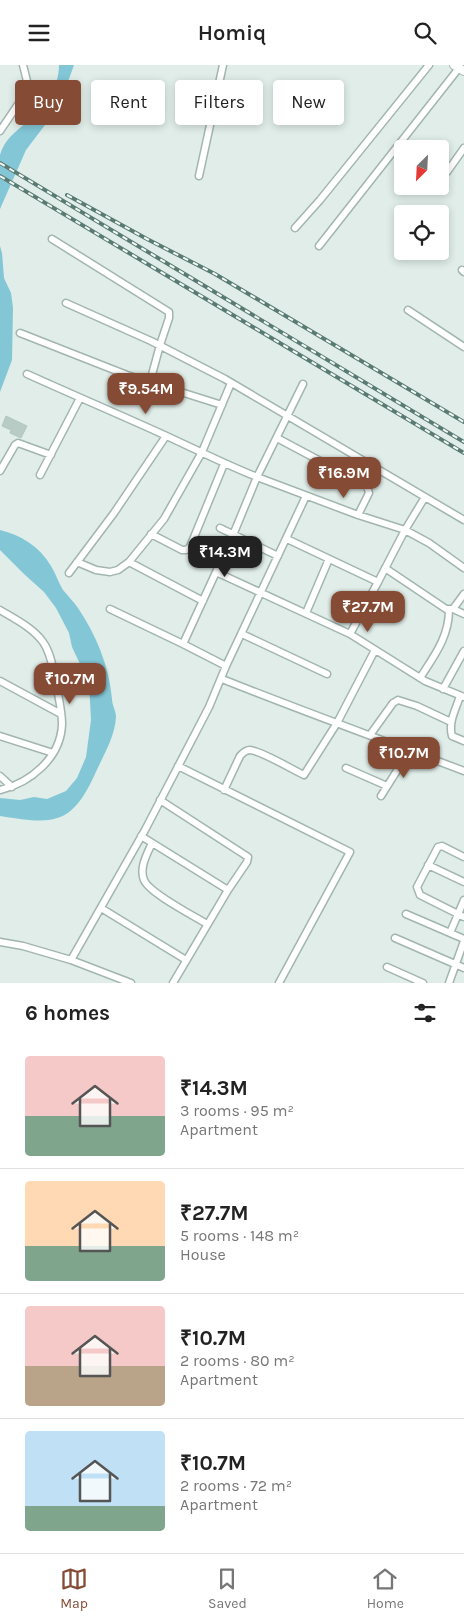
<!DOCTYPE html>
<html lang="en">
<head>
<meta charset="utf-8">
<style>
	body { margin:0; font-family:Karla,sans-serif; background:#f2f2f2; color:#222; height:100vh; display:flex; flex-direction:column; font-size:19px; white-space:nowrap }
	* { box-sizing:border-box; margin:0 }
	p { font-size:16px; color:#767676 }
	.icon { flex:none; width:28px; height:28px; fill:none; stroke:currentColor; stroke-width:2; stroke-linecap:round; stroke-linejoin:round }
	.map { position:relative; height:918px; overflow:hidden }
	.sheet { display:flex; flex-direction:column; background:#fff; flex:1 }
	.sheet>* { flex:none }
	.top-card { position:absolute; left:15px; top:15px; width:435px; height:45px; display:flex; gap:10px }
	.needle { width:32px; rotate:204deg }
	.tools { position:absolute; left:394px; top:75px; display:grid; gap:10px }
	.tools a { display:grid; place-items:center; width:55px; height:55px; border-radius:5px; background:#fff; box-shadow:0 2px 8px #0003; font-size:25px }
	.price { position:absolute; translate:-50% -42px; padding:0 11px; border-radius:10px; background:#854b35; color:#fff; font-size:16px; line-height:32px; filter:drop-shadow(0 1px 2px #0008) }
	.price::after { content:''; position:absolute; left:50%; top:30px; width:15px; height:11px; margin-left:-8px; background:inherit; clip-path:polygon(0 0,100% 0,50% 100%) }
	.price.selected { background:#222; color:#fff }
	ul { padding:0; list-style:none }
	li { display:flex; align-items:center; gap:15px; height:125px; padding:0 25px }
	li+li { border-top:1px solid #e0e0e0 }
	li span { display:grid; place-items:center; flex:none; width:140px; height:100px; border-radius:5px; color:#555 }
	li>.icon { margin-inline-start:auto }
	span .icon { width:60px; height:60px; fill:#fffc; stroke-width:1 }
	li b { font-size:21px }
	h2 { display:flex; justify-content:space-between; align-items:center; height:60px; padding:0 25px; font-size:21px }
	.tag { padding:0 18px; border-radius:5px; background:#fff; box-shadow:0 2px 8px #0003; font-size:18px; line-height:45px }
	.tag.selected { background:#854b35; color:#fff }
	header { display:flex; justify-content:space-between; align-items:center; height:65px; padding:0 25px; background:#fff; font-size:22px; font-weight:600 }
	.tab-bar { display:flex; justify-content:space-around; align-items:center; height:70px; border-top:1px solid #e0e0e0; background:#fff; font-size:14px; color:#767676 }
	.tab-bar a { display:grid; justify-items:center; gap:2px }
	.tab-bar .selected { color:#854b35 }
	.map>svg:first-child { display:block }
</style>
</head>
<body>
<header><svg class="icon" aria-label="menu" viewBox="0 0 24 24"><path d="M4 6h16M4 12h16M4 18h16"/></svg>Homiq<svg class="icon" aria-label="search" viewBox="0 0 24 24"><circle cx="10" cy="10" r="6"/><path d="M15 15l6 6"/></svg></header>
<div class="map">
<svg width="464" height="918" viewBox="0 0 464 918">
	<rect width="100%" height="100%" fill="#e0ede8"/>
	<path fill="#83c7d7" d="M 59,0 L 74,0 L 65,25 L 48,56 L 26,85 L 0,144 C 0,131 0,102 0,90 C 4,75 15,67 26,58 C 43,43 59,24 59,0 Z
		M 0,181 L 2,188 L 4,213 L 11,228 L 13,243 L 12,295 L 0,327 Z
		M 0,465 C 21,470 40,482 51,501 C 56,509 58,517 63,525 C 68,531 73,536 78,543 C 96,570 109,600 112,634 C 112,640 116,646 116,652 C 115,672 103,691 95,709 C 71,762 52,759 0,751 L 0,733 L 20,735 L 34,732 L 47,734 L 66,726 L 77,713 L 86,692 L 91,655 L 89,618 L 72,582 L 69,568 L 56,543 L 44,527 L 24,509 L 0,485 Z"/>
	<path fill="#b8cbc4" stroke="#b2c7bf" d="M 6,351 L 27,361 L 21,373 L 10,368 L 11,365 L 2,361 Z"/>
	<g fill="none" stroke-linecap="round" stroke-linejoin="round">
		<defs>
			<path id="minor" d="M 0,66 L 21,35 L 27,16 L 23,0
				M 447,107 L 464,83
				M 199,111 L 223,0
				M 295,163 L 320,135 L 429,0
				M 52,174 L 169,247 L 169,253 L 160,280 L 150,317
				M 319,181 L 459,3
				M 462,205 L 464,207
				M 66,238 L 151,276 L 225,314 L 464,455
				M 408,245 L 464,282
				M 20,268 L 127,310 L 222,340
				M 27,309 C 71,329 116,348 160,368 C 193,383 224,399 257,412 L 303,319
				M 277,373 L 367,421 L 369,428 L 358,450
				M 0,406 L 15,380 L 18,378 L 51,390
				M 40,410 L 80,333
				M 220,463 L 278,491
				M 151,469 L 182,485 L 186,485 L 190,482 L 224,399
				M 287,474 L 378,517 L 405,465 L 429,478 L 464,503
				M 77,497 L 96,505 L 110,507 L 118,505 L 129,497 L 164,454 L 202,387 L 231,318
				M 129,497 L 203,536
				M 385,503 L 446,544 L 453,544 L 464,529
				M 216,507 L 350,569 L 425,616 L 464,632
				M 69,508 L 114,448 L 166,371
				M 110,544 L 183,579
				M 453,544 L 464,549
				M 0,545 C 15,554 33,563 43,577 C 51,588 53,604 56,617 C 58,631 62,645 62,659 C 61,693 30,718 0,725
				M 306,548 L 329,494
				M 242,569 L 327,609
				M 350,569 L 378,517
				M 226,601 L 183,579 L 233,470 L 257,412 L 358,450 L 405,465 L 425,432
				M 420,613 C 434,591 449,572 449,545
				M 222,614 C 302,646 383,675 464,706
				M 0,616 L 61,649
				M 443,624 L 464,586
				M 460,631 C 456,644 448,657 452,671 L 464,676
				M 370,670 L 393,638 L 398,635 L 417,641 L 451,657
				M 0,671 L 53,688
				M 178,701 L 350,787 L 279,918
				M 346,703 L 387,721
				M 0,711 L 12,722
				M 224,725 L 240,691 C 243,688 245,685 250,685 C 262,686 291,704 304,710 L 337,658 L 375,585
				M 381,731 L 410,685
				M 160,735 L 248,792 L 247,797 L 228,825 L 173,918
				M 141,771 L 228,825
				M 152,778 C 147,789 139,803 144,815 C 149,828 194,851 207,859
				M 464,792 L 442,781 L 438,782 L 417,822 L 420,830 L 464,852
				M 428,800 L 464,817
				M 101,843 L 186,895
				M 406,849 L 464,874
				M 450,868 L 464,835
				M 395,873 L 464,903
				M 0,877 L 23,881 L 71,895 L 131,918
				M 71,895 L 145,765 L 209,642 L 226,601 L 306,431
				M 387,902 L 423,918
				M 449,918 L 464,876"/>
			<path id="tertiary" d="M 454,0 L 464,6"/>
		</defs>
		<use href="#minor" stroke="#a2b5b0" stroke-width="9"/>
		<use href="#tertiary" stroke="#a2b5b0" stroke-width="10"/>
		<use href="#minor" stroke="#fff" stroke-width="6"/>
		<use href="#tertiary" stroke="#fff" stroke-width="8"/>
		<defs>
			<path id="rail" d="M 0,98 L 464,377
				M 0,111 L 464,388
				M 67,130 L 147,174 L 215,209 L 464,357"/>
		</defs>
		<use href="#rail" stroke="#5a7b73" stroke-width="4"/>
		<use href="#rail" stroke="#f1f9f5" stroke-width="2" stroke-dasharray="5.5" stroke-linecap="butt"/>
	</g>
</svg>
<div class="tools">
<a><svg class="needle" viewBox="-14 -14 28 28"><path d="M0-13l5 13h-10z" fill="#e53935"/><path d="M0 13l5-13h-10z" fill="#767676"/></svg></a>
<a><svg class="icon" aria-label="locate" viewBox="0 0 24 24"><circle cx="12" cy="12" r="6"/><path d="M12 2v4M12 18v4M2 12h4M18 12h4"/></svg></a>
</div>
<b class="price" style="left:146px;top:350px">₹9.54M</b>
<b class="price" style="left:344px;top:434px">₹16.9M</b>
<b class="price selected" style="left:225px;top:513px">₹14.3M</b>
<b class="price" style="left:368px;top:568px">₹27.7M</b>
<b class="price" style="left:70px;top:640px">₹10.7M</b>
<b class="price" style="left:404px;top:714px">₹10.7M</b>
<div class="top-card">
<a class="tag selected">Buy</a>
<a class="tag">Rent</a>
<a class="tag">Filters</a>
<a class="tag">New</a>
</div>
</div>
<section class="sheet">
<h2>6 homes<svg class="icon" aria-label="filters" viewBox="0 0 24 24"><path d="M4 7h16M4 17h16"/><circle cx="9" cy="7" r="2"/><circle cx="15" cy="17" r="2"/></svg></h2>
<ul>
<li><span style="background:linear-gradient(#f6c9c9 60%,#7fa58c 0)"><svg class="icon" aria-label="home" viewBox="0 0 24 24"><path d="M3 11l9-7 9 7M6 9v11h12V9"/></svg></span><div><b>₹14.3M</b><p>3 rooms · 95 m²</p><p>Apartment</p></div></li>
<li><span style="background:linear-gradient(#ffd9b3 65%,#7fa58c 0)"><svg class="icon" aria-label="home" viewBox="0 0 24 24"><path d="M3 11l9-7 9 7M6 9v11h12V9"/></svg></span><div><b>₹27.7M</b><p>5 rooms · 148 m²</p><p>House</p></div></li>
<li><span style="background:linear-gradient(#f6c9c9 60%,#b9a48a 0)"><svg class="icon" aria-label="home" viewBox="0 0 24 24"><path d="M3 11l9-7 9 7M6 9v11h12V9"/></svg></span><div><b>₹10.7M</b><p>2 rooms · 80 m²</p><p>Apartment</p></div></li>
<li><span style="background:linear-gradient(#bfe0f5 75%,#7fa58c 0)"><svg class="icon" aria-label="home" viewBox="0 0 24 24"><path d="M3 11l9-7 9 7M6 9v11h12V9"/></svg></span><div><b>₹10.7M</b><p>2 rooms · 72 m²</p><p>Apartment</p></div></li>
</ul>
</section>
<nav class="tab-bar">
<a class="selected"><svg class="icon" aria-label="map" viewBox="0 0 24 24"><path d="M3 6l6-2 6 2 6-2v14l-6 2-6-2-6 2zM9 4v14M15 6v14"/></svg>Map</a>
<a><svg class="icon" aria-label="saved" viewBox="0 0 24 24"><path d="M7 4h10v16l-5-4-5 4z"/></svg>Saved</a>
<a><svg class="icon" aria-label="home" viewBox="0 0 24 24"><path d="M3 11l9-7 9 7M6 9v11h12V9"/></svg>Home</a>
</nav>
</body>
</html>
